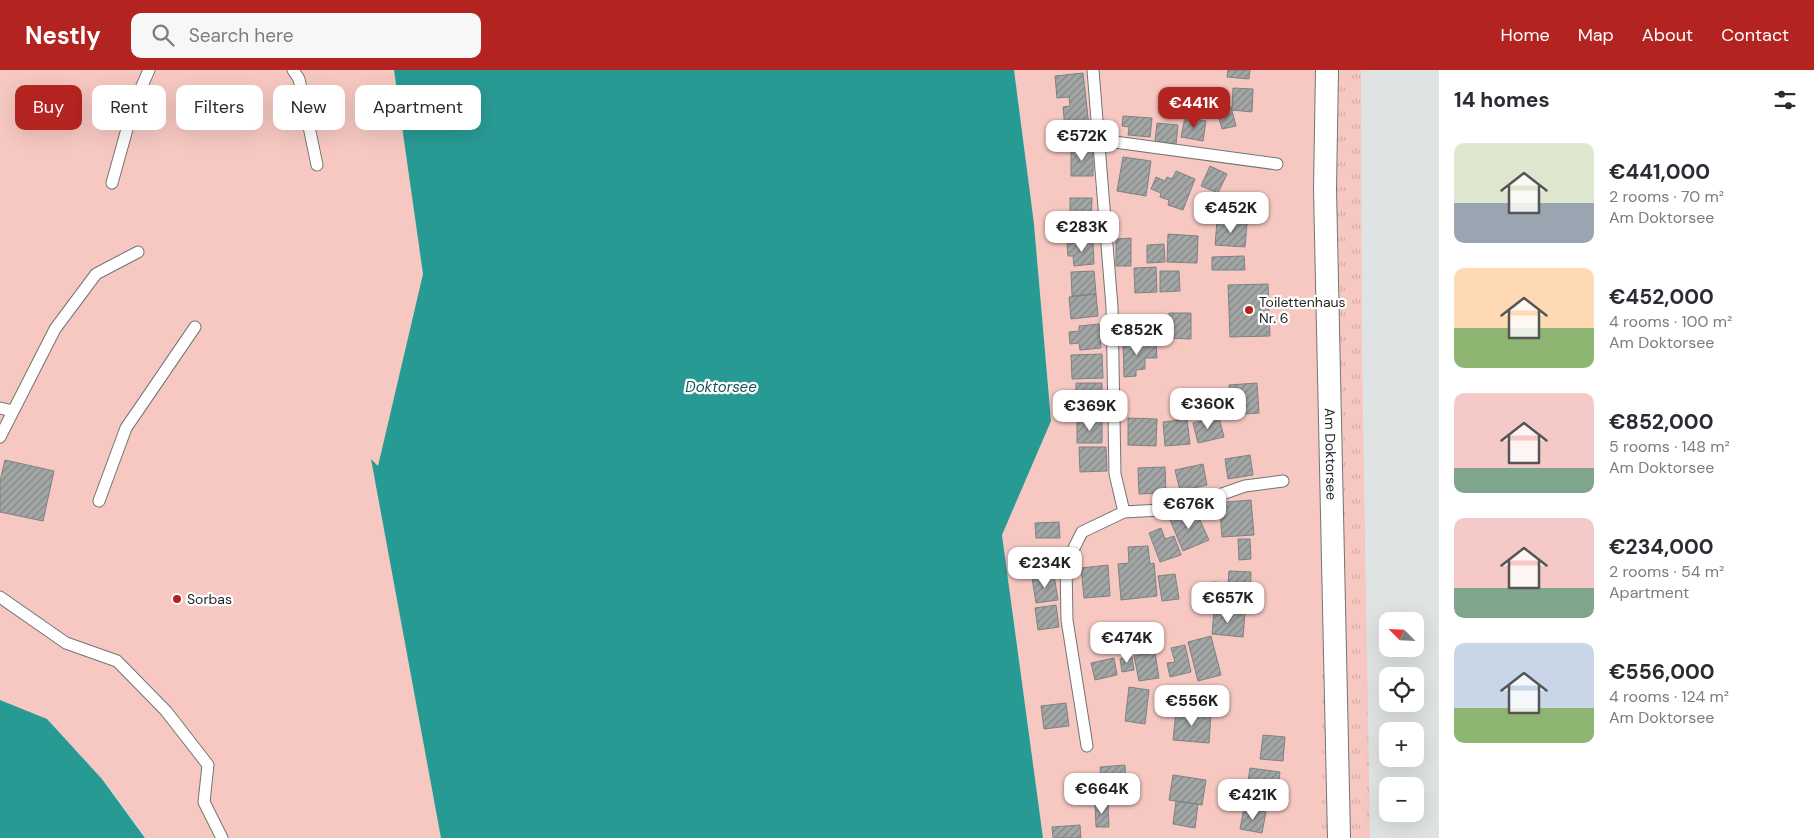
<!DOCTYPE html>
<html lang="en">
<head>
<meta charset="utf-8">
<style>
	body { margin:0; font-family:"DM Sans",sans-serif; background:#f7f7f7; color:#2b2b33; height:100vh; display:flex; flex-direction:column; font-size:19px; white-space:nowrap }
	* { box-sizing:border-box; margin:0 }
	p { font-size:16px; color:#7c7c81 }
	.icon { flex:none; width:28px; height:28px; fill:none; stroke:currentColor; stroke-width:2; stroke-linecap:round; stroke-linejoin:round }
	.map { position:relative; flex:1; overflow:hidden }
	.side { display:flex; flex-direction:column; background:#fff; width:375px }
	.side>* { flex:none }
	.guide { position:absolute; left:15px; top:15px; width:475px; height:45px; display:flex; gap:10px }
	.needle { width:32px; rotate:294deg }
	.buttons { position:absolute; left:1379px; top:542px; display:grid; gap:10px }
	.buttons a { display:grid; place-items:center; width:45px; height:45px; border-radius:10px; background:#fff; box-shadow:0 5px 20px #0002; font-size:25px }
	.price { position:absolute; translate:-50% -42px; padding:0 11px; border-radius:10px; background:#fff; color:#222; font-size:16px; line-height:32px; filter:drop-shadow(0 1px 2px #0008) }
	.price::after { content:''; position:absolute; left:50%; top:30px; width:15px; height:11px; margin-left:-8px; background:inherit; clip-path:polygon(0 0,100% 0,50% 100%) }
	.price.on { background:#b32320; color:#fff }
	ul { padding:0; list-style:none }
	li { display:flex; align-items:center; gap:15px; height:125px; padding:0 15px }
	li span { display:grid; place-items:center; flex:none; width:140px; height:100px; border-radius:10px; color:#555 }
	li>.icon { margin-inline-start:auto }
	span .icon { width:60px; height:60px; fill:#fffc; stroke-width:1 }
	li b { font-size:21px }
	h2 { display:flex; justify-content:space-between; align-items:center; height:60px; padding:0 15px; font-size:21px }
	.chip { padding:0 18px; border-radius:10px; background:#fff; box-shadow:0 5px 20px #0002; font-size:18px; line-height:45px }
	.chip.on { background:#b32320; color:#fff }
	header { display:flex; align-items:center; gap:30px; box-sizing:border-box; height:70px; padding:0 25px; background:#b32320; color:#fff }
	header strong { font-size:24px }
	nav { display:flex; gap:28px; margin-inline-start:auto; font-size:18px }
	.search { width:350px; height:45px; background:#f7f7f7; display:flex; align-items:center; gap:12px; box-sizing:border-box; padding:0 18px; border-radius:10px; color:#7c7c81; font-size:19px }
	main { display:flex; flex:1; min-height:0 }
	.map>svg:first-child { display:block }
</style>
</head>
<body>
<header>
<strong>Nestly</strong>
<div class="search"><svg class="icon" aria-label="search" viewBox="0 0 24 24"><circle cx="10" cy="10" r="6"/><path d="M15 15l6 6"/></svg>Search here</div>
<nav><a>Home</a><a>Map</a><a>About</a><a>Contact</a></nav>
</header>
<main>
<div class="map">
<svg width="1439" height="768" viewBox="0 0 1439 768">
	<defs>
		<pattern id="grass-tufts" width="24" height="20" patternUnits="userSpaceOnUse" patternTransform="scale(1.25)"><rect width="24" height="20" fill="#f7c8c2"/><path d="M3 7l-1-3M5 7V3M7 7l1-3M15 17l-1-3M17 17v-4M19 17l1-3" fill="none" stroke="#d4aca7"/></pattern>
		<pattern id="building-hatch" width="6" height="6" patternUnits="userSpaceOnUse" patternTransform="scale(1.25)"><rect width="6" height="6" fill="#a2a6a5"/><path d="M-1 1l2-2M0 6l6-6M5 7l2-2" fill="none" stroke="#848786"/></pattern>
	</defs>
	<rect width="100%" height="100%" fill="#dfe3e3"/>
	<path fill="url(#grass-tufts)" d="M 1312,0 L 1361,0 L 1362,285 L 1370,768 L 1313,768 Z"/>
	<path fill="#f7c8c2" d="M 0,0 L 399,0 L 428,206 L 447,768 L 146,768 L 108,716 L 76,680 L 0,633 Z
		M 1014,0 L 1318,0 L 1316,75 L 1319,768 L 1043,768 L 1002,465 L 1051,351 L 1034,154 Z"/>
	<path fill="#289a94" d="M 394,0 L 1014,0 L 1034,154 L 1051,351 L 1002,465 L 1043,768 L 441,768 L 371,389 L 378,396 L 423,204 Z
		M 0,630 L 47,649 L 102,709 L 145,768 L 0,768 Z"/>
	<path fill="url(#building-hatch)" stroke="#7f8282" d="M 1228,0 L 1250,0 L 1249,9 L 1227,7 Z
		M 1083,3 L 1089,56 L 1065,59 L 1063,37 L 1070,36 L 1069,27 L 1057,28 L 1055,6 Z
		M 1233,18 L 1253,19 L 1252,42 L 1232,40 Z
		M 1231,37 L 1236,56 L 1222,59 L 1217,41 Z
		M 1123,46 L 1152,48 L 1150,67 L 1128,65 L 1129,57 L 1122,56 Z
		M 1185,47 L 1206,51 L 1203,71 L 1181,67 Z
		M 1157,53 L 1178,55 L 1176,74 L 1155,72 Z
		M 1071,78 L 1093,78 L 1093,106 L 1071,106 Z
		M 1123,87 L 1151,91 L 1146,126 L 1117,121 Z
		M 1210,96 L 1227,104 L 1218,123 L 1201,116 Z
		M 1176,101 L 1195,109 L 1183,140 L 1168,135 L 1169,130 L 1160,127 L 1161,123 L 1151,119 L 1156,107 L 1165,111 L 1167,107 L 1172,109 Z
		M 1226,124 L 1246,124 L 1247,150 L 1224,151 L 1224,144 L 1214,144 L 1213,132 L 1227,132 Z
		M 1070,128 L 1092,128 L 1091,156 L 1070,155 Z
		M 1217,151 L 1247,154 L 1245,177 L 1215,175 Z
		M 1168,164 L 1198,166 L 1197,193 L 1167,192 Z
		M 1131,168 L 1131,196 L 1116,196 L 1116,169 Z
		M 1093,171 L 1094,194 L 1074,196 L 1073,186 L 1068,186 L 1067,173 Z
		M 1164,174 L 1165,192 L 1147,193 L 1147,175 Z
		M 1244,186 L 1245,200 L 1212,200 L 1212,187 Z
		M 1156,197 L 1157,222 L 1135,223 L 1134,198 Z
		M 1094,201 L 1096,224 L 1072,226 L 1071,202 Z
		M 1160,201 L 1179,201 L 1180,221 L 1160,222 Z
		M 1268,214 L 1270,266 L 1230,267 L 1228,215 Z
		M 1096,224 L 1098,246 L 1071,249 L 1069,227 Z
		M 1169,243 L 1191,243 L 1191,269 L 1168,268 Z
		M 1099,254 L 1101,278 L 1080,280 L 1079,273 L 1070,274 L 1069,262 L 1079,261 L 1079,256 Z
		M 1156,272 L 1157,288 L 1145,288 L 1145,299 L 1136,300 L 1136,306 L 1124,307 L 1123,273 Z
		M 1102,284 L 1103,308 L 1072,309 L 1071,285 Z
		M 1076,313 L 1102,313 L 1102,336 L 1076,336 Z
		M 1257,313 L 1259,343 L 1231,345 L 1229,315 Z
		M 1219,347 L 1224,367 L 1198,373 L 1193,353 Z
		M 1128,348 L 1157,349 L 1156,376 L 1128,375 Z
		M 1187,349 L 1190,374 L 1165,376 L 1163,352 Z
		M 1102,350 L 1102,373 L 1077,373 L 1077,351 Z
		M 1079,377 L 1106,377 L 1107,401 L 1080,402 Z
		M 1250,385 L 1253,405 L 1228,409 L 1225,389 Z
		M 5,390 L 54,401 L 43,451 L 0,442 L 0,411 Z
		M 1203,394 L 1207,415 L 1180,421 L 1175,400 Z
		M 1165,397 L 1166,423 L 1139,424 L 1138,398 Z
		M 1251,430 L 1254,465 L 1222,467 L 1220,442 L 1227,441 L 1226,432 Z
		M 1195,439 L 1209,470 L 1183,481 L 1170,450 Z
		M 1059,452 L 1060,468 L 1036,468 L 1035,453 Z
		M 1161,458 L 1165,469 L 1174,466 L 1181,485 L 1160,492 L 1149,463 Z
		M 1238,469 L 1250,469 L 1251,489 L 1239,490 Z
		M 1148,476 L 1150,494 L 1154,493 L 1157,526 L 1121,530 L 1118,494 L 1129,493 L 1128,477 Z
		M 1108,495 L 1110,526 L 1084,528 L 1081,498 Z
		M 1229,501 L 1251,502 L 1250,533 L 1212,531 L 1213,512 L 1228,513 Z
		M 1175,504 L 1179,529 L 1162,531 L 1158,506 Z
		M 1054,505 L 1058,530 L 1036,533 L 1032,508 Z
		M 1056,535 L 1059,557 L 1038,560 L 1035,538 Z
		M 1214,540 L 1245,543 L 1243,567 L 1212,564 Z
		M 1211,566 L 1221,605 L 1198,611 L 1188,572 Z
		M 1185,575 L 1191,602 L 1170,607 L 1167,593 L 1175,592 L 1171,578 Z
		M 1155,582 L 1159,608 L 1139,611 L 1134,586 Z
		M 1132,587 L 1134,600 L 1122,602 L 1120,589 Z
		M 1114,588 L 1117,605 L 1095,610 L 1091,593 Z
		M 1129,617 L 1149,620 L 1145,654 L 1125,651 Z
		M 1066,633 L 1069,656 L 1044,659 L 1041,636 Z
		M 1176,641 L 1211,644 L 1209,673 L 1173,670 Z
		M 1263,665 L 1285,667 L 1283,691 L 1260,689 Z
		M 1125,695 L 1127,728 L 1103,730 L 1100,697 Z
		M 1250,698 L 1280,702 L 1276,735 L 1245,731 Z
		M 1173,705 L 1206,710 L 1202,735 L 1169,730 Z
		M 1176,731 L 1198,734 L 1195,758 L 1173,754 Z
		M 1108,733 L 1109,757 L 1096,757 L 1095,734 Z
		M 1244,738 L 1266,742 L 1262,763 L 1240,759 Z
		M 1080,755 L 1081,768 L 1053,768 L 1052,757 Z"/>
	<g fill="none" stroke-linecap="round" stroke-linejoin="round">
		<defs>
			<path id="service" d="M 293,0 L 299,9 L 317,95
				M 1093,0 L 1112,237 L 1115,404 L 1124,442 L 1179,439 L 1245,416 L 1283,411
				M 1100,70 L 1277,94
				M 112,113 L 134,34 L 149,0
				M 0,338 L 13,341
				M 0,367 L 55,259 L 96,204 L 138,182
				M 99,431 L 126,358 L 195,257
				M 0,527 L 66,573 L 117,591 L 166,641 L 208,695 L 204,732 L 222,768
				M 1087,676 L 1067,550 L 1066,494 L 1082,462 L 1124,442"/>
			<g id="minor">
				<path id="s1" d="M 1327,0 L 1325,119 L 1339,768"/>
			</g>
		</defs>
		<use href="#service" stroke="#727575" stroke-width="13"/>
		<use href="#minor" stroke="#727575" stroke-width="24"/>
		<use href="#service" stroke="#fff" stroke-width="11"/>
		<use href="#minor" stroke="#fff" stroke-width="22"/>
	</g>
	<g fill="#b32320" stroke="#fff" stroke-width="2">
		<circle cx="1249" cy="240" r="5"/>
		<circle cx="177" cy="529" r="5"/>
	</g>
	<g text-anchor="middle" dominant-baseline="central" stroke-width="4.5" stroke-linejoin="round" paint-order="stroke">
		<g font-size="14" fill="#252626" stroke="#fff" text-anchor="start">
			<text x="1259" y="232">Toilettenhaus<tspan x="1259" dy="16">Nr. 6</tspan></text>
			<text x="187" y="529">Sorbas</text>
		</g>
		<g font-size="14" fill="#252626" stroke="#fff">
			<text stroke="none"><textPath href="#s1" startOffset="384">Am Doktorsee</textPath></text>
		</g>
		<g font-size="15" font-style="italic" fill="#185451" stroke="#fff">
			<text x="721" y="317">Doktorsee</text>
		</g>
	</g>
</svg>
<div class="buttons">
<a><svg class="needle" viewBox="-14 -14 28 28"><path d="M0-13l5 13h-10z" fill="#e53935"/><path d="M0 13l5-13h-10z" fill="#7c7c81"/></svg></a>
<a><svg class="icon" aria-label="locate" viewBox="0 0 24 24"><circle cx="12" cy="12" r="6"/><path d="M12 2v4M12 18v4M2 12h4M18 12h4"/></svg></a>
<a>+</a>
<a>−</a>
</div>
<b class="price on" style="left:1194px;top:59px">€441K</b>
<b class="price" style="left:1082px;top:92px">€572K</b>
<b class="price" style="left:1231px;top:164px">€452K</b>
<b class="price" style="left:1082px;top:183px">€283K</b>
<b class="price" style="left:1137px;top:286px">€852K</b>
<b class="price" style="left:1208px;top:360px">€360K</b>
<b class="price" style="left:1090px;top:362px">€369K</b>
<b class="price" style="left:1189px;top:460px">€676K</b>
<b class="price" style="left:1045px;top:519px">€234K</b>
<b class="price" style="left:1228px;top:554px">€657K</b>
<b class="price" style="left:1127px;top:594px">€474K</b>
<b class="price" style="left:1192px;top:657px">€556K</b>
<b class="price" style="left:1102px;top:745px">€664K</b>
<b class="price" style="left:1253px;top:751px">€421K</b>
<div class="guide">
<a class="chip on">Buy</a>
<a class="chip">Rent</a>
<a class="chip">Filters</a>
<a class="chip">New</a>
<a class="chip">Apartment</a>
</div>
</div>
<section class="side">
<h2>14 homes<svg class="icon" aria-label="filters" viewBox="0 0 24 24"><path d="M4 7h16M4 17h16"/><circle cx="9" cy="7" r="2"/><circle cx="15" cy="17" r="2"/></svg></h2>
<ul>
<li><span style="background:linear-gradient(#dfe7d0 60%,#9aa5b1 0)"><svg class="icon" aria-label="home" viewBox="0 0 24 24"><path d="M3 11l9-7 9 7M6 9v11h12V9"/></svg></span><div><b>€441,000</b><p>2 rooms · 70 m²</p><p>Am Doktorsee</p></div></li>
<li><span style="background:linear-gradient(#ffd9b3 60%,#8fb573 0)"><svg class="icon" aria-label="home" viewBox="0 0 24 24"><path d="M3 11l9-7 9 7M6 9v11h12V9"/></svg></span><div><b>€452,000</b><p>4 rooms · 100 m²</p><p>Am Doktorsee</p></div></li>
<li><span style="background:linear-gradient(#f6c9c9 75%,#7fa58c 0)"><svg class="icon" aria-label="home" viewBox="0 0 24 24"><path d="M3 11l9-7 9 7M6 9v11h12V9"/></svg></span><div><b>€852,000</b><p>5 rooms · 148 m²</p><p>Am Doktorsee</p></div></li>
<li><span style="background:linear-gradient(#f6c9c9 70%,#7fa58c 0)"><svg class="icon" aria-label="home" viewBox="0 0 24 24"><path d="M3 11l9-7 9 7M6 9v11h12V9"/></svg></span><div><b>€234,000</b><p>2 rooms · 54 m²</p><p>Apartment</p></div></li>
<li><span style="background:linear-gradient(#c9d6e8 65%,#8fb573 0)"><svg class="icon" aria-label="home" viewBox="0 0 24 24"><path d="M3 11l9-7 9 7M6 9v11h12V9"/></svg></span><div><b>€556,000</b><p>4 rooms · 124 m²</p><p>Am Doktorsee</p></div></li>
</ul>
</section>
</main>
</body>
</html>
